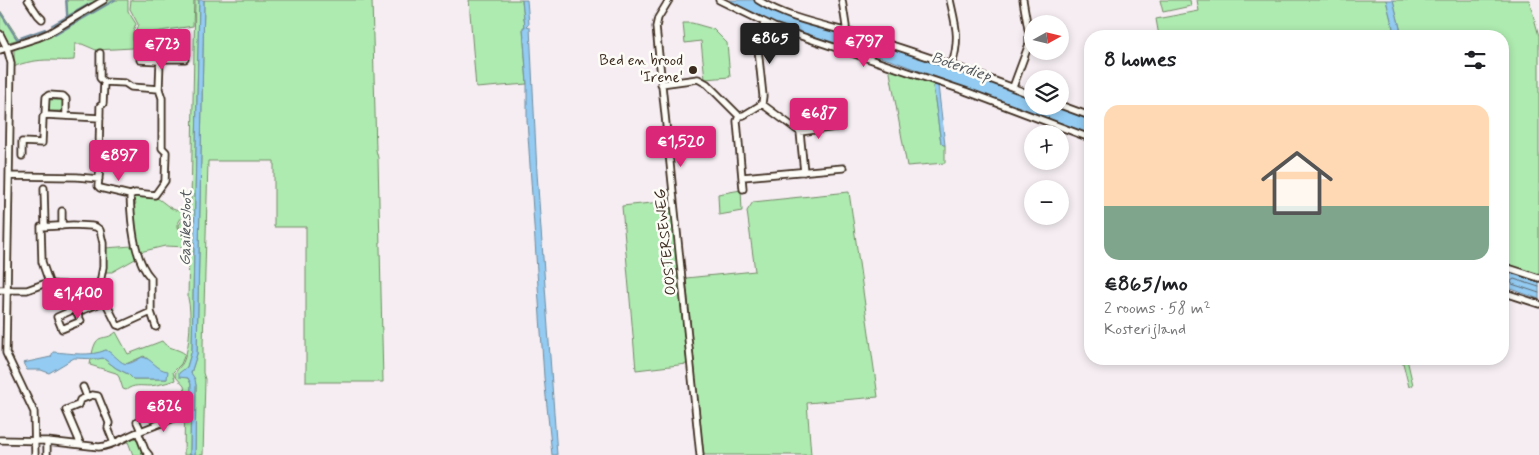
<!DOCTYPE html>
<html lang="en">
<head>
<meta charset="utf-8">
<style>
	body { margin:0; font-family:Mynerve,sans-serif; background:#f2f2f2; color:#202124; height:100vh; display:flex; flex-direction:column; font-size:19px; white-space:nowrap }
	* { box-sizing:border-box; margin:0 }
	p { font-size:16px; color:#757577 }
	.icon { flex:none; width:28px; height:28px; fill:none; stroke:currentColor; stroke-width:2; stroke-linecap:round; stroke-linejoin:round }
	.map { position:relative; flex:1; overflow:hidden }
	.panel { position:absolute; left:1084px; top:30px; width:425px; height:335px; display:flex; flex-direction:column; background:#fff; border-radius:20px; box-shadow:0 2px 8px #0003 }
	.panel>* { flex:none }
	.needle { width:32px; rotate:82deg }
	.buttons { position:absolute; left:1024px; top:15px; display:grid; gap:10px }
	.buttons a { display:grid; place-items:center; width:45px; height:45px; border-radius:50%; background:#fff; box-shadow:0 2px 8px #0003; font-size:25px }
	.price { position:absolute; translate:-50% -42px; padding:0 11px; border-radius:5px; background:#db2777; color:#fff; font-size:16px; line-height:32px; filter:drop-shadow(0 1px 2px #0008) }
	.price::after { content:''; position:absolute; left:50%; top:30px; width:15px; height:11px; margin-left:-8px; background:inherit; clip-path:polygon(0 0,100% 0,50% 100%) }
	.price.active { background:#222; color:#fff }
	ul { padding:0; list-style:none }
	li { display:grid; align-content:center; gap:10px; height:265px; padding:0 20px }
	li span { display:grid; place-items:center; height:155px; border-radius:15px; color:#555 }
	li>.icon { margin-inline-start:auto }
	span .icon { width:90px; height:90px; fill:#fffc; stroke-width:1 }
	li b { font-size:21px }
	h2 { display:flex; justify-content:space-between; align-items:center; height:60px; padding:0 20px; font-size:21px }
	.map>svg:first-child { display:block }
</style>
</head>
<body>
<div class="map">
<svg width="1539" height="455" viewBox="0 0 1539 455">
	<rect width="100%" height="100%" fill="#f5edf2"/>
	<filter id="ink" filterUnits="userSpaceOnUse"><feTurbulence type="fractalNoise" baseFrequency=".02" numOctaves="2"/><feDisplacementMap in="SourceGraphic" scale="10" xChannelSelector="R" yChannelSelector="G"/><feConvolveMatrix kernelMatrix="1 2 1 2 8 2 1 2 1" color-interpolation-filters="sRGB"/></filter>
	<g filter="url(#ink)">
		<path fill="#aeebb0" stroke="#748a67" d="M 67,0 L 97,0 L 92,4 L 68,18 Z
			M 110,0 L 128,0 L 128,11 L 136,24 L 133,32 L 133,48 L 96,50 L 82,44 L 75,44 L 74,60 C 65,61 58,60 49,60 C 39,60 23,62 14,67 L 14,50 L 15,48 L 74,21 Z
			M 131,0 L 194,0 L 193,26 L 135,35 L 138,24 L 130,9 Z
			M 195,0 L 199,0 L 192,350 L 187,367 L 184,370 L 184,377 L 188,378 L 191,384 L 190,455 L 184,455 L 185,392 L 184,386 L 175,376 C 175,369 182,367 184,360 C 190,346 192,313 188,298 L 189,250 C 187,241 180,234 179,225 L 190,208 L 191,202 Z
			M 204,0 L 372,0 L 376,150 L 378,158 L 383,382 L 306,382 L 306,227 L 274,227 L 274,161 L 208,161 L 203,345 L 203,373 L 205,379 L 203,455 L 195,455 L 196,385 L 191,373 L 197,354 Z
			M 469,0 L 522,0 L 525,27 L 523,28 L 527,84 L 476,88 Z
			M 1160,0 L 1190,0 L 1191,6 L 1163,12 Z
			M 1197,0 L 1386,0 L 1395,36 L 1159,36 L 1156,19 L 1199,11 Z
			M 1393,0 L 1529,0 L 1539,36 L 1539,276 L 1503,264 L 1502,36 L 1402,36 Z
			M 0,10 L 19,39 L 9,42 L 0,29 Z
			M 683,23 L 692,23 L 713,29 L 727,43 L 730,77 L 705,79 L 701,41 L 685,43 Z
			M 889,67 L 935,83 L 936,85 L 933,86 L 941,143 L 945,145 L 945,163 L 907,166 Z
			M 49,100 L 64,100 L 64,111 L 49,111 Z
			M 741,190 L 742,211 L 719,215 L 718,194 Z
			M 849,192 L 878,397 L 807,403 L 811,455 L 703,455 L 686,278 L 755,271 L 747,211 L 753,202 Z
			M 136,195 L 143,198 L 144,197 L 151,198 L 152,196 C 163,199 169,211 181,211 L 186,204 L 189,206 L 178,223 L 178,227 L 187,247 L 165,246 L 140,252 L 134,228 L 136,228 L 133,219 L 135,218 L 132,212 L 134,210 L 133,206 L 136,204 L 133,198 Z
			M 671,201 L 687,364 L 636,370 L 622,206 Z
			M 132,246 L 137,258 L 112,272 L 104,272 L 105,248 Z
			M 116,332 L 128,354 L 162,341 C 167,349 178,348 185,354 L 181,364 L 173,372 L 175,380 C 167,383 158,385 150,386 C 140,386 134,384 126,390 L 123,389 L 119,377 L 116,373 L 90,365 L 91,359 L 103,358 L 116,368 L 128,374 L 133,379 L 167,379 L 162,371 L 144,356 L 126,364 L 122,363 L 106,350 L 99,353 L 92,354 C 97,330 104,343 116,332 Z
			M 1402,359 L 1407,359 L 1413,385 L 1409,387 Z
			M 136,435 L 145,455 L 133,455 L 127,439 Z"/>
		<path fill="#93cbf2" stroke="#708b9d" d="M 199,0 L 204,0 L 197,354 L 191,373 L 195,379 L 196,385 L 195,455 L 190,455 L 191,384 L 188,378 L 179,377 L 179,373 L 187,367 L 192,350 Z
			M 522,0 L 527,0 L 529,24 L 527,26 L 530,27 L 537,173 L 557,455 L 552,455 L 544,377 L 527,120 L 527,84 L 523,27 L 525,27 Z
			M 730,0 L 754,0 L 769,9 L 936,63 L 1032,97 L 1032,106 L 1058,106 L 1090,118 L 1090,134 L 893,61 L 772,23 L 758,17 Z
			M 1386,0 L 1393,0 L 1402,36 L 1395,36 Z
			M 935,85 L 938,85 L 945,145 L 943,145 L 941,143 L 933,86 Z
			M 1503,271 L 1539,282 L 1539,299 L 1503,286 Z
			M 106,350 C 124,360 120,371 142,357 C 152,358 156,370 168,371 L 167,379 L 133,379 L 128,374 L 116,368 L 103,358 L 98,359 L 74,358 L 49,373 L 41,370 L 27,370 L 23,363 L 51,357 L 53,352 C 71,353 90,357 106,350 Z"/>
		<g fill="none" stroke-linecap="round" stroke-linejoin="round">
			<path stroke="#5e6a73" stroke-width="1" d="M 1539,287 L 1514,279 L 1511,281 L 1512,284 L 1539,293"/>
			<path stroke="#708b9d" stroke-width="2" d="M 66,0 L 67,16
				M 0,12 L 17,39 L 45,29
				M 52,25 L 91,3
				M 55,35 L 115,0"/>
			<defs>
				<path id="minor" d="M 28,0 L 38,15 L 42,19
					M 669,0 L 658,18 L 656,27 L 700,455
					M 719,0 L 774,27 L 965,91 L 1090,138
					M 758,0 C 789,20 831,26 866,37 C 922,54 978,74 1032,95
					M 842,0 L 846,26 L 846,31
					M 950,0 C 956,27 960,37 952,65
					M 0,34 L 7,48 L 11,63 L 6,353 L 34,412 L 35,455
					M 0,50 L 37,38 L 49,33 L 104,0
					M 100,53 L 100,78 L 104,82
					M 140,60 L 160,61 L 163,59 L 185,59
					M 661,84 L 698,79 L 707,84 L 739,116
					M 1013,87 L 1029,44 L 1029,35 L 1023,0
					M 159,89 L 131,87 L 125,83 L 104,82 L 103,104 L 100,106 L 99,152 L 100,168 L 98,186 L 100,188 L 130,195 L 135,193 L 155,195 L 165,181 L 166,152 L 162,148 L 162,98 L 159,89 L 160,61
					M 762,104 L 763,96 L 758,49 L 764,23
					M 1060,105 L 1090,116
					M 45,115 L 100,118
					M 739,116 L 744,115 L 762,104 L 800,132 L 836,127
					M 739,116 L 737,121 L 743,189
					M 800,132 L 804,172
					M 22,156 L 22,142 L 42,143 L 43,117 L 45,115 L 46,97 L 49,95 L 63,96 L 66,99 L 66,116
					M 9,176 L 77,177 L 99,179
					M 743,177 L 843,168
					M 44,188 L 45,226
					M 130,195 C 131,220 133,259 151,278 L 151,312
					M 62,211 L 62,226
					M 1502,266 L 1539,278
					M 49,282 L 42,262 L 41,227 L 73,225 L 91,226 L 96,227 L 100,230 L 103,243 L 103,267 L 99,288 L 105,301
					M 0,290 L 27,290 L 49,282 L 50,284 L 65,285 L 75,309 L 83,310 L 105,301 L 117,325 L 120,326 L 151,312 L 156,327
					M 1502,292 L 1539,304
					M 75,309 L 81,321 L 62,329 L 57,317 Z
					M 83,387 L 87,397
					M 137,422 L 141,431
					M 138,432 L 182,415
					M 0,440 L 47,441 L 99,447 C 113,446 125,437 138,432 L 145,450 L 149,455
					M 47,441 L 47,455
					M 81,445 L 66,410 L 78,405 L 80,400 L 92,395 L 98,396 L 109,423 L 108,428 L 114,443"/>
			</defs>
			<use href="#minor" stroke="#3b2a1e" stroke-width="9"/>
			<use href="#minor" stroke="#fdfcf7" stroke-width="5.5"/>
		</g>
	</g>
	<circle fill="#3b2a1e" stroke="#fdfcf7" stroke-width="2" cx="693" cy="70" r="5"/>
	<g text-anchor="middle" dominant-baseline="central" stroke-width="5" stroke-linejoin="round" paint-order="stroke">
		<g font-size="15" fill="#3b2a1e" stroke="#fdfcf7" text-anchor="end">
			<text x="683" y="61">Bed en brood<tspan x="683" dy="17">'Irene'</tspan></text>
		</g>
		<g font-size="15" fill="#3b2a1e" stroke="#fdfcf7">
			<text transform="translate(666 242) rotate(-96)">OOSTERSEWEG</text>
		</g>
		<g font-size="16" font-style="italic" fill="#555a5e" stroke="#fdfcf7">
			<text transform="translate(961 67) rotate(19)">Boterdiep</text>
			<text transform="translate(186 228) rotate(-89)">Gaaikesloot</text>
		</g>
	</g>
</svg>
<div class="buttons">
<a><svg class="needle" viewBox="-14 -14 28 28"><path d="M0-13l5 13h-10z" fill="#e53935"/><path d="M0 13l5-13h-10z" fill="#757577"/></svg></a>
<a><svg class="icon" aria-label="layers" viewBox="0 0 24 24"><path d="M12 4l9 5-9 5-9-5zM3 14l9 5 9-5"/></svg></a>
<a>+</a>
<a>−</a>
</div>
<b class="price active" style="left:770px;top:65px">€865</b>
<b class="price" style="left:864px;top:68px">€797</b>
<b class="price" style="left:162px;top:71px">€723</b>
<b class="price" style="left:819px;top:140px">€687</b>
<b class="price" style="left:681px;top:168px">€1,520</b>
<b class="price" style="left:119px;top:182px">€897</b>
<b class="price" style="left:78px;top:320px">€1,400</b>
<b class="price" style="left:164px;top:433px">€826</b>
<section class="panel">
<h2>8 homes<svg class="icon" aria-label="filters" viewBox="0 0 24 24"><path d="M4 7h16M4 17h16"/><circle cx="9" cy="7" r="2"/><circle cx="15" cy="17" r="2"/></svg></h2>
<ul>
<li><span style="background:linear-gradient(#ffd9b3 65%,#7fa58c 0)"><svg class="icon" aria-label="home" viewBox="0 0 24 24"><path d="M3 11l9-7 9 7M6 9v11h12V9"/></svg></span><div><b>€865/mo</b><p>2 rooms · 58 m²</p><p>Kosterijland</p></div></li>
</ul>
</section>
</div>
</body>
</html>
